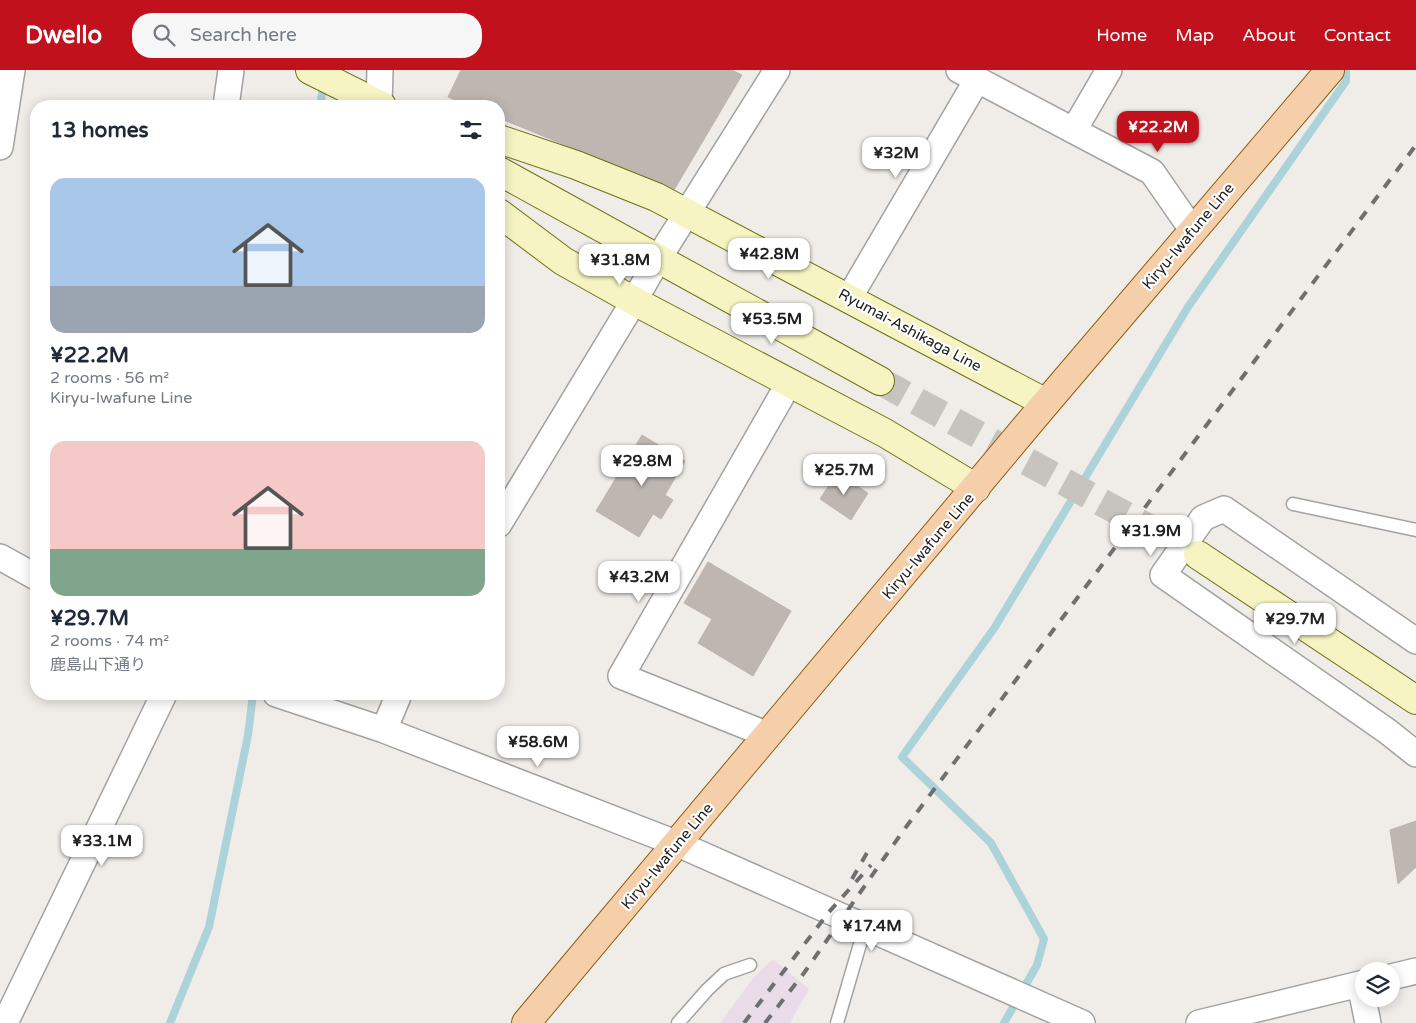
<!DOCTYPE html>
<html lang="en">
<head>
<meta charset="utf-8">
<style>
	body { margin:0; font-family:"Varela Round","Noto Sans JP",sans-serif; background:#f6f6f7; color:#1f2937; height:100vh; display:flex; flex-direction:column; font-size:19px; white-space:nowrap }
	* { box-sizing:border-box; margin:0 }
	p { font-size:16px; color:#747a83 }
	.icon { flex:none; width:28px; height:28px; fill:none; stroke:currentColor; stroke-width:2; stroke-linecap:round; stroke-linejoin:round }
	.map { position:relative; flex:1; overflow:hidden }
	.panel { position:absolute; left:30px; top:30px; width:475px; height:600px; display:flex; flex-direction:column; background:#fff; border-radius:20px; box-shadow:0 2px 12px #0003 }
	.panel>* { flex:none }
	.fabs { position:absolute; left:1355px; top:892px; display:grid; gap:10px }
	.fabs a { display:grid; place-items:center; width:45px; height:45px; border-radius:50%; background:#fff; box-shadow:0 2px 12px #0003; font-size:25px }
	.price { position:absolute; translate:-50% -42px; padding:0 11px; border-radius:10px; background:#fff; color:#222; font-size:16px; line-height:32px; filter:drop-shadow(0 1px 2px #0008) }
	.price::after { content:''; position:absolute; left:50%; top:30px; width:15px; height:11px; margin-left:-8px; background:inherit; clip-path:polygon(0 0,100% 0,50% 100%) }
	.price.current { background:#c0111d; color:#fff }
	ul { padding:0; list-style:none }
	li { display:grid; align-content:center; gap:10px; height:265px; padding:0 20px }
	li span { display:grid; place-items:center; height:155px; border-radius:15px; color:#555 }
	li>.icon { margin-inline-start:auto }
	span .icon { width:90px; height:90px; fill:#fffc; stroke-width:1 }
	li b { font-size:21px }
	h2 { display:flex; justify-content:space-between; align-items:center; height:60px; padding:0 20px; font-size:21px }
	header { display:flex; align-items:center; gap:30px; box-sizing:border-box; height:70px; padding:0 25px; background:#c0111d; color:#fff }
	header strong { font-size:24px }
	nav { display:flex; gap:28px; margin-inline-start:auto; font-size:18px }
	.search { width:350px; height:45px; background:#f6f6f7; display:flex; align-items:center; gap:12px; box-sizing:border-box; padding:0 18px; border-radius:20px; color:#747a83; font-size:19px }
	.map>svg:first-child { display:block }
</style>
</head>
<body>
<header>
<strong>Dwello</strong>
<div class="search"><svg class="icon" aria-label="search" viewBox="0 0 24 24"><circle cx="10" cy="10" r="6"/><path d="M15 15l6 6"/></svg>Search here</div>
<nav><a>Home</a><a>Map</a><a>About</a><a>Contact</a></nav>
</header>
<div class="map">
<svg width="1416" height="953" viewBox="0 0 1416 953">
	<rect width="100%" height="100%" fill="#f0ede8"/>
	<path fill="#e9dbe7" d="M 773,889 L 809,919 L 790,953 L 720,953 L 753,908 Z"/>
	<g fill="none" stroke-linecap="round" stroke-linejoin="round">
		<path stroke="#add3da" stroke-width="8" d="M 320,36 L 324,12
			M 170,953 L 209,857 L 248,665 L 253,624
			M 1004,953 L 1037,895 L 1044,869 L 991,773 L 902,687 L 995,557 L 1188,237 L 1346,11 L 1346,0"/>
	</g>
	<path fill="#beb6b1" stroke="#c1b3ac" d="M 461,0 L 732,0 L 742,5 L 674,120 L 499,48 L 499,36 L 470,36 L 448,27 Z
		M 642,365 L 685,391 L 665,425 L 673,430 L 661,449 L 653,444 L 639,467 L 596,441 Z
		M 837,403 L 868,423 L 851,450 L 820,429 Z
		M 708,492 L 791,541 L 753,606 L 698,573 L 712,549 L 684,533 Z
		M 1416,751 L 1416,797 L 1398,814 L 1390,760 Z"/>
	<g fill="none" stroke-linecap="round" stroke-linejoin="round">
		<path stroke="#c7c4c0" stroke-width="28" stroke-dasharray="28 14" stroke-linecap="butt" d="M 880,311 L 1198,485"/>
		<defs>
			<path id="service" d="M 1293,434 L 1416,460
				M 678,953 L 707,920 L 724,904 L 750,895
				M 837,953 L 865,857"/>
			<path id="minor" d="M 959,0 L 1152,102 L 1193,161
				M 379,35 L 380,0
				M 226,36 L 231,0
				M 1074,60 L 1109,0
				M 0,77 L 12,0
				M 849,228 L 977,10
				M 499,454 L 634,231 L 658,189 L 777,0
				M 0,487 L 36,507
				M 1416,571 L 1224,439 L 1203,448 L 1163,505 L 1387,661 L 1416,684
				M 276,624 L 384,660 L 678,774 L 1082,953
				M 384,660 L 399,624
				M 768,665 L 621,606 L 789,313
				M 1391,907 L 1416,901
				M 1360,914 L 1368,953
				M 5,953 L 164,624
				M 1199,953 L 1364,913"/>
			<path id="secondary" d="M 310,0 L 382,36
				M 499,69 L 576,95 L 656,127 L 1046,333
				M 499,101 L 880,311
				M 499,143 L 563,191 L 634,231 L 885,363 L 976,418
				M 1198,485 L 1416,630"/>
			<path id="primary" d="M 526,953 L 1046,333 L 1330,0"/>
		</defs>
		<use href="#service" stroke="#a2a2a2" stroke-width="15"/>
		<use href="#minor" stroke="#a2a2a2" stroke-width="28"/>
		<use href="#secondary" stroke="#6d710f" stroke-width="30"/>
		<use href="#primary" stroke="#905c0d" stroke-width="30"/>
		<use href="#service" stroke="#fff" stroke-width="12"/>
		<use href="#minor" stroke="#fff" stroke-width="25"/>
		<use href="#secondary" stroke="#f5f4c2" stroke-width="28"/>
		<use href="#primary" stroke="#f4cfa9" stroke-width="28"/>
		<path stroke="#6f6f6f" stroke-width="4" stroke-dasharray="10 10" stroke-linecap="butt" d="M 852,809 L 868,781
			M 744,953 L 829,842 L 871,795
			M 765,953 L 804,903 L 903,761 L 1416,75"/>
	</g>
	<g text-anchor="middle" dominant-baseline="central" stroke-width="4.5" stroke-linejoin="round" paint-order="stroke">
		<g font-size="15" fill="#212121" stroke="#fff">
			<text transform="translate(1188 166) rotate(-50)">Kiryu-Iwafune Line</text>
			<text transform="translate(910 260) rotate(28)">Ryumai-Ashikaga Line</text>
			<text transform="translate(928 476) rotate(-50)">Kiryu-Iwafune Line</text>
			<text transform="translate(667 786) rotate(-50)">Kiryu-Iwafune Line</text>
		</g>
	</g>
</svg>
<div class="fabs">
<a><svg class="icon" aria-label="layers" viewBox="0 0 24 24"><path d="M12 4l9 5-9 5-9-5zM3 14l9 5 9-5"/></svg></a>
</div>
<b class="price current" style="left:1158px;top:83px">¥22.2M</b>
<b class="price" style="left:896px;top:109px">¥32M</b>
<b class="price" style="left:769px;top:210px">¥42.8M</b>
<b class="price" style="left:620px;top:216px">¥31.8M</b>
<b class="price" style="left:772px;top:275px">¥53.5M</b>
<b class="price" style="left:642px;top:417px">¥29.8M</b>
<b class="price" style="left:844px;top:426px">¥25.7M</b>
<b class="price" style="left:1151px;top:487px">¥31.9M</b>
<b class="price" style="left:639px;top:533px">¥43.2M</b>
<b class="price" style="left:1295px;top:575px">¥29.7M</b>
<b class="price" style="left:538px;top:698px">¥58.6M</b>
<b class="price" style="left:102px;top:797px">¥33.1M</b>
<b class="price" style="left:872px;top:882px">¥17.4M</b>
<section class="panel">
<h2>13 homes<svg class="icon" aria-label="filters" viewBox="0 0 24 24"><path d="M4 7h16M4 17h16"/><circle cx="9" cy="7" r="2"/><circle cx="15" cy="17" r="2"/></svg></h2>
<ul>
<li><span style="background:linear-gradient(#a9c7e8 70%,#9aa5b1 0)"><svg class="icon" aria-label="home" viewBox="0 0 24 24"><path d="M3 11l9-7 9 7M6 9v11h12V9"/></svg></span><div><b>¥22.2M</b><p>2 rooms · 56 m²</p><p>Kiryu-Iwafune Line</p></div></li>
<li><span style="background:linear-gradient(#f6c9c9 70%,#7fa58c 0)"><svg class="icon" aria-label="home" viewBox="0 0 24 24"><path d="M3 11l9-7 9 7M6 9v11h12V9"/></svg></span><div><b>¥29.7M</b><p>2 rooms · 74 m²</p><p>鹿島山下通り</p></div></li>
</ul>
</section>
</div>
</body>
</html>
